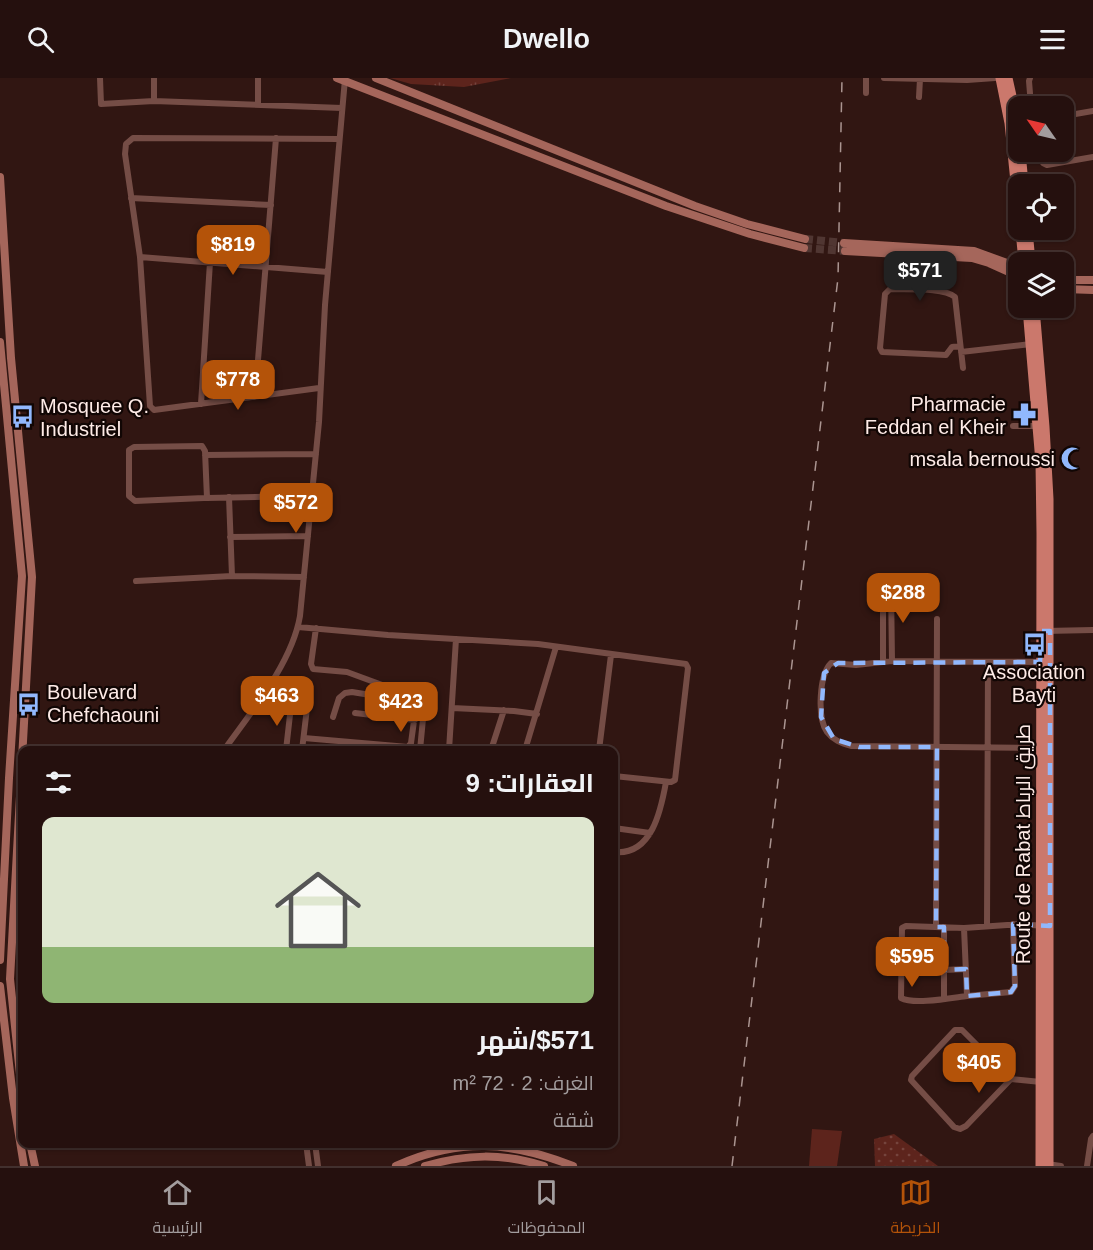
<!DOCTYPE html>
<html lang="ar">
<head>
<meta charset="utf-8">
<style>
	body { margin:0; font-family:Arial,Cairo,sans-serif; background:#2d1917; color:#f1f3f6; direction:rtl; height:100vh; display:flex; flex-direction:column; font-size:22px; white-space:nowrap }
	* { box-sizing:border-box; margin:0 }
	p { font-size:20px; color:#a39d9e }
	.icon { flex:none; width:33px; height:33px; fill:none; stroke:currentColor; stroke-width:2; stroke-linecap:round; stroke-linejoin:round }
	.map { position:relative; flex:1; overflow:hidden; direction:ltr }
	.details { position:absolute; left:18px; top:668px; width:600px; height:402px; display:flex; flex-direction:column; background:#25100e; border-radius:12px; box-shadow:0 2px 4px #0004,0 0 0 2px #42302e; direction:rtl }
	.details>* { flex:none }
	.needle { width:39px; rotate:304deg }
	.controls { position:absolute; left:1008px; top:18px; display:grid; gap:12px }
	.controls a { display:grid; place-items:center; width:66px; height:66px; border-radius:12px; background:#25100e; box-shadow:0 2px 4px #0004,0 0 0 2px #42302e; font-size:30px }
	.price { position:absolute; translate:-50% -51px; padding:0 14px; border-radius:12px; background:#b45309; color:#fff; font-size:20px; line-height:39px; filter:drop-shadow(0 2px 3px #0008) }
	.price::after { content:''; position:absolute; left:50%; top:36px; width:18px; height:14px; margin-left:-9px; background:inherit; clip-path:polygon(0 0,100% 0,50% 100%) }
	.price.active { background:#222; color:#fff }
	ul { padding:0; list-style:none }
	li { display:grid; align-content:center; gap:12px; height:318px; padding:0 24px }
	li+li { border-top:2px solid #42302e }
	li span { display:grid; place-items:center; height:186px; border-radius:12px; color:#555 }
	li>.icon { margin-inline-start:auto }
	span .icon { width:108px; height:108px; fill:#fffc; stroke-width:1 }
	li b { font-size:26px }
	h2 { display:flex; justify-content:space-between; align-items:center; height:72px; padding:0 24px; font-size:26px }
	header { display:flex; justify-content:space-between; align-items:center; height:78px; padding:0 24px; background:#25100e; font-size:27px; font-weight:600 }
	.menu { display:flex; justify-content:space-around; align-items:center; height:84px; border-top:2px solid #42302e; background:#25100e; font-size:16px; color:#a39d9e }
	.menu a { display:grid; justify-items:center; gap:3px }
	.menu .active { color:#b45309 }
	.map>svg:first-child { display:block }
</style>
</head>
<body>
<header><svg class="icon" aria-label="menu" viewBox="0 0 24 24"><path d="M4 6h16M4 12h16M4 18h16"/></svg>Dwello<svg class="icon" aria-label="search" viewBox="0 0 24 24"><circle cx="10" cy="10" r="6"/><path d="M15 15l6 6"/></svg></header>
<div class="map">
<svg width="1093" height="1088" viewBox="0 0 1093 1088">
	<defs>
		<pattern id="grass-tufts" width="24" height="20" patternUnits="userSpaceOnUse" patternTransform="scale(1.5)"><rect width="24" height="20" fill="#5d241c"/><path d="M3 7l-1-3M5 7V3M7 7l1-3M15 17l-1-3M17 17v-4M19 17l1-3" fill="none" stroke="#75443d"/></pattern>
		<pattern id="park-dots" width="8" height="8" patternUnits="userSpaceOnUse" patternTransform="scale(1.5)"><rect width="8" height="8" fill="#5d241c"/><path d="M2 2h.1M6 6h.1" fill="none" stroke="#75443d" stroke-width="1.8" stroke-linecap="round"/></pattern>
	</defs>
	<rect width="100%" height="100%" fill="#311612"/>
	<path fill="url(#grass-tufts)" d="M 390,0 L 511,0 L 464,9 L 411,6 Z"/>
	<path fill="url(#park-dots)" d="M 894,1056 L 938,1088 L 875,1088 L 874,1061 Z"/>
	<path fill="#5d241c" d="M 812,1051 L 842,1053 L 837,1088 L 809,1088 Z"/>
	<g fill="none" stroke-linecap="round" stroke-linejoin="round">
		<path stroke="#503632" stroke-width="8" stroke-dasharray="8 4" stroke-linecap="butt" d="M 805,161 L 844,165
			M 804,170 L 845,173"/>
		<path stroke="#754d46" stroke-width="6" d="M 100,0 L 101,26 L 154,23 L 342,30
			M 258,0 L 258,27
			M 884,0 L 967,2 L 995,0
			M 1030,0 L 1029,3 L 1031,28
			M 866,15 L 866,0
			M 919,19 L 920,1
			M 154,23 L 154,0
			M 1064,38 L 1093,33
			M 1041,74 L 1043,85 L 1047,87 L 1093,79
			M 131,120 L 271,127
			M 140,179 L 328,194
			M 960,268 L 952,269 L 946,277 L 882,274 L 880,270 L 885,216 L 890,211 C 906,212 943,209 955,219 L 963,290
			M 961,274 L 1031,266
			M 319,310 L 154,332 L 150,328 L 140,179 L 125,76 L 126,66 L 133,60 L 339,61
			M 255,319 L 276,60
			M 201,326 L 210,184
			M 1013,348 L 1037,348
			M 205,377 L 316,376
			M 229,419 L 232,498
			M 207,420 L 205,373 L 202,368 L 134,369 L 129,372 L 129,418 L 135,423 L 204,420 L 207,420 L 312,418
			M 230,459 L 308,458
			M 136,503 L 232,498 L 304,499
			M 298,549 L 388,557 L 538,566 L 686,586 L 688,590 L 675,702 L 671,704 L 614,698
			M 316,550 L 311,586 L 313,591 L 347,594 L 385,608 L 423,615 L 425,620 L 420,672
			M 1045,553 L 1093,552
			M 883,584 L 883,508 L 891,508 L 892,583
			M 1040,584 L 892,583 L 856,587 L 831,585 C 819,597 817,640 827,654 C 833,662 841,665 851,668 L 1041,670
			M 452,630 L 514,633 L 537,636
			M 355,635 L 415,642
			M 304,660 L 408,669 L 411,665 L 416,628 L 413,624 L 352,614 L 345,615 L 339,620 L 333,639
			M 224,672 C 251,634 292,585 300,538 L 319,344 L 325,227 L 345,1
			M 286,672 L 291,628
			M 302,672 L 307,630
			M 449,672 L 456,561
			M 491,672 L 504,632
			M 525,672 L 556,569
			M 599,672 L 611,577
			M 614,750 L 650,755
			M 614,774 C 652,778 661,732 666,704
			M 987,848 L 988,585
			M 936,849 L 937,541
			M 944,849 L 944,921
			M 964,850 L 967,918 L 1011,914 L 1015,908 L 1013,846
			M 944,892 L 966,891
			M 967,918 C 951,920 914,927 901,920 L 902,850 L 906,848 L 964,850 L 1022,846 L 1043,848
			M 1011,1001 L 966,1048 L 960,1051 L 954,1049 L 911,1002 L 912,998 L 955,952 L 962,952 L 1011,1001 L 1041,1004
			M 306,1065 L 309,1088
			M 315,1065 L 318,1088
			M 1047,1086 L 1061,1088
			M 1087,1088 L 1091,1061 L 1093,1058"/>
		<path stroke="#a5665b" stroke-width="8" d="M 337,0 L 666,128 L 750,156 L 804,170
			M 376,0 L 695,128 L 747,146 L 805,161
			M 0,99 L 11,280 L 32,499 L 10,901 L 22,1015
			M 844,165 L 974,173 L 1018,189
			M 845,173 L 972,180 L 989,185 L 1018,198
			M 1064,202 L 1093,202
			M 1064,211 L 1093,212
			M 0,264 L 22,498 L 9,700 L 0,882
			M 0,908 L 13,1020 L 24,1088
			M 30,1065 L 35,1088
			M 396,1088 C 458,1060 511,1063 573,1088
			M 425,1088 C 466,1076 503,1075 544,1088"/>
		<path stroke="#cb786c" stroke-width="9" d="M 1000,0 L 1009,45 L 1018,133
			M 1008,0 L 1018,45
			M 1021,74 L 1024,106
			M 1020,152 L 1023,184
			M 1028,152 L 1031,184
			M 1027,230 L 1040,384 L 1041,455 L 1040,1088
			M 1035,230 L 1045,349 L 1049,421 L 1049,1088"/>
		<path stroke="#ab9591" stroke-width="1.5" stroke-dasharray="10 10" stroke-linecap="butt" d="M 732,1088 L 838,200 L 842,0"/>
	</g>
	<path fill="none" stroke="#91b8fd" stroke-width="4.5" stroke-dasharray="12 8" stroke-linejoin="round" d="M 1042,553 L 1050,553 L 1050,848 L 1013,846 L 1015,908 L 1011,914 L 967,918 L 966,891 L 944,892 L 944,849 L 936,849 L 937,669 L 859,669 L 834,661 L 821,639 L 824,595 L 838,585 L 1040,584 Z"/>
	<defs>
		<symbol id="pharmacy-bare" viewBox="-9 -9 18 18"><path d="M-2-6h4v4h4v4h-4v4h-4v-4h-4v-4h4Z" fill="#91b8fd" stroke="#110604" stroke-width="2.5" paint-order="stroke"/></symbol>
		<symbol id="bus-bare" viewBox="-9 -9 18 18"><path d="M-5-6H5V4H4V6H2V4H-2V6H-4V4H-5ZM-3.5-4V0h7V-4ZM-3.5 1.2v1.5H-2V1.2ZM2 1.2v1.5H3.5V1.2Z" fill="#91b8fd" stroke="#110604" stroke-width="2.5" paint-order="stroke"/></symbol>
		<symbol id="mosque-bare" viewBox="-9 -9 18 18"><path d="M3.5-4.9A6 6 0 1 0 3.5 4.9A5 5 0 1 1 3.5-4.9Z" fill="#91b8fd" stroke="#110604" stroke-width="2.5" paint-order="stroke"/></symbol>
	</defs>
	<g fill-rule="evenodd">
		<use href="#pharmacy-bare" x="1008" y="320" width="33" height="33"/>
		<use href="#bus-bare" x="6" y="322" width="33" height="33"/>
		<use href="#mosque-bare" x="1056" y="364" width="33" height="33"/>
		<use href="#bus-bare" x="1018" y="550" width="33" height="33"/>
		<use href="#bus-bare" x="12" y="610" width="33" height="33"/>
	</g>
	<g text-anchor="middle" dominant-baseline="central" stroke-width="4.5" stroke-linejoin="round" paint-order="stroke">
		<g font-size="20" fill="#feebe7" stroke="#110604" text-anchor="end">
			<text x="1006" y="326">Pharmacie<tspan x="1006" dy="23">Feddan el Kheir</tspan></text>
			<text x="40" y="328" text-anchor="start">Mosquee Q.<tspan x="40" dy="23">Industriel</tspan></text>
			<text x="1055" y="381">msala bernoussi</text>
			<text x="1034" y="594" text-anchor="middle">Association<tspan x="1034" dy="23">Bayti</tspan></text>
			<text x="47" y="614" text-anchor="start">Boulevard<tspan x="47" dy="23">Chefchaouni</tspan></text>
		</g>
		<g font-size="20" fill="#feebe7" stroke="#110604">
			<text transform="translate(1023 766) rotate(-90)">Route de Rabat طريق الرباط</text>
		</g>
	</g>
</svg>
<div class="controls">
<a><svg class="needle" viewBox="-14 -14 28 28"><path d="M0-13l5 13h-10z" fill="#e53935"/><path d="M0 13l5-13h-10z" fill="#a39d9e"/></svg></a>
<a><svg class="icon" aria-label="locate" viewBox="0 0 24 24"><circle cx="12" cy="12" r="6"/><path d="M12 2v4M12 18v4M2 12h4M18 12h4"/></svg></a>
<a><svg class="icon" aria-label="layers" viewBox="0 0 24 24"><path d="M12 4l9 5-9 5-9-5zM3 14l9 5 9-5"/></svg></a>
</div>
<b class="price" style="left:233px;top:198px">$819</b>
<b class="price active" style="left:920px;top:224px">$571</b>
<b class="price" style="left:238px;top:333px">$778</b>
<b class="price" style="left:296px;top:456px">$572</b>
<b class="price" style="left:903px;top:546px">$288</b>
<b class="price" style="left:277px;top:649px">$463</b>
<b class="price" style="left:401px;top:655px">$423</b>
<b class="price" style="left:912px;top:910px">$595</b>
<b class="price" style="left:979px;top:1016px">$405</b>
<section class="details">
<h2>العقارات: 9<svg class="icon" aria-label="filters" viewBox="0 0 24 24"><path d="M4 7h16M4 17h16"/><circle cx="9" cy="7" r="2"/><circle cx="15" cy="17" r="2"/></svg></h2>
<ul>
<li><span style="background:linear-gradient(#dfe7d0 70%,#8fb573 0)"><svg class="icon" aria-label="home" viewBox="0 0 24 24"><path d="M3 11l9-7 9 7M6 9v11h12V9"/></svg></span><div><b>$571/شهر</b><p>الغرف: 2 · 72 m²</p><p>شقة</p></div></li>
</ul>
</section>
</div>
<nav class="menu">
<a class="active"><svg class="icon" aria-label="map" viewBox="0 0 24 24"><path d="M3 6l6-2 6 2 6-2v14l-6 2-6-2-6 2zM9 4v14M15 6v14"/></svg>الخريطة</a>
<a><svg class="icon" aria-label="saved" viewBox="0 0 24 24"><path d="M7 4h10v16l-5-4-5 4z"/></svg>المحفوظات</a>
<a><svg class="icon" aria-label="home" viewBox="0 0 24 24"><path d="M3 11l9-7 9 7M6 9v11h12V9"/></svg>الرئيسية</a>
</nav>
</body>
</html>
